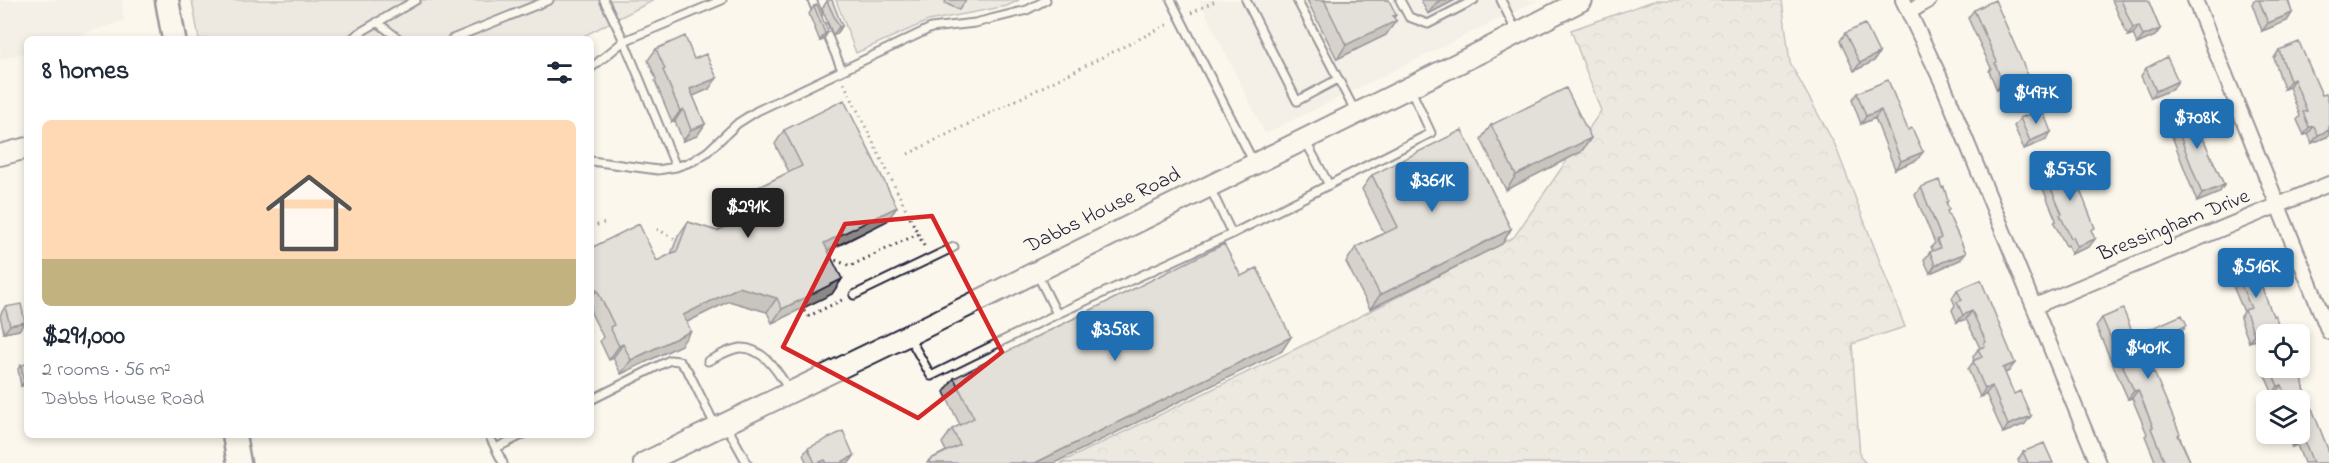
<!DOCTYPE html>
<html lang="en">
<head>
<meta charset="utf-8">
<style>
	body { margin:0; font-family:"Indie Flower",sans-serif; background:#f6f6f7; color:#1f2937; height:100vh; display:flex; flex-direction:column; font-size:22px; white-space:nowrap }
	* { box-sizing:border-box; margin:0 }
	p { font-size:20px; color:#747a83 }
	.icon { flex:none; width:33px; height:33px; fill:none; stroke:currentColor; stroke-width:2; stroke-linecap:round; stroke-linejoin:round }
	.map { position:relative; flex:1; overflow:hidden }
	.details { position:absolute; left:24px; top:36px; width:570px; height:402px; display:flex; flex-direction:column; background:#fff; border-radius:9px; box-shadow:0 3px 9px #0003 }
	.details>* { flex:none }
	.fabs { position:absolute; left:2256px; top:324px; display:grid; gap:12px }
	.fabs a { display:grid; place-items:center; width:54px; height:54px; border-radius:9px; background:#fff; box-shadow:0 3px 9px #0003; font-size:30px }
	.price { position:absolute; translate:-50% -51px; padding:0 14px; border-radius:6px; background:#1f6fb2; color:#fff; font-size:20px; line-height:39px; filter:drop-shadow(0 2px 3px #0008) }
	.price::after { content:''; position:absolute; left:50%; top:36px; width:18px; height:14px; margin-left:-9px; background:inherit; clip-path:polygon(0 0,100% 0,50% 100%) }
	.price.current { background:#222; color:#fff }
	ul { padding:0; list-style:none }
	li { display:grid; align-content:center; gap:12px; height:318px; padding:0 18px }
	li span { display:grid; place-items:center; height:186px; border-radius:9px; color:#555 }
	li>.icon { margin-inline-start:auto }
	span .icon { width:108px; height:108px; fill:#fffc; stroke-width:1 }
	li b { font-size:26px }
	h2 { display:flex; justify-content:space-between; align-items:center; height:72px; padding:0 18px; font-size:26px }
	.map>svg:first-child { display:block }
</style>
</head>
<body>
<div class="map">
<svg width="2329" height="463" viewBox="0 0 2329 463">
	<defs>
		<pattern id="forest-crowns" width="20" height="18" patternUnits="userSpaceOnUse" patternTransform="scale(1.5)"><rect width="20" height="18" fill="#dbd8d3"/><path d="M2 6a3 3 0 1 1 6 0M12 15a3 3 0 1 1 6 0" fill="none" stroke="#bcb9b6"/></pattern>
	</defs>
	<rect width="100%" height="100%" fill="#fbf7ec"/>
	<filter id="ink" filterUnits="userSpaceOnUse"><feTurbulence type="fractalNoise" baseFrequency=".0167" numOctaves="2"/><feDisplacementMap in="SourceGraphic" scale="12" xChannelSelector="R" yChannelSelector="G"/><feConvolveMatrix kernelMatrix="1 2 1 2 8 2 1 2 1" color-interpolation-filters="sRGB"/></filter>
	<g filter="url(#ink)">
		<path fill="#ebe7df" d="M 0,0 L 122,0 L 124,21 L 67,39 L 27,39 L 27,52 L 0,60 Z
			M 1199,0 L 1538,0 L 1265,134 Z"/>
		<path fill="#dbd8d3" stroke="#7e7d87" stroke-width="1.5" d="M 192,0 L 654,0 L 578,39 L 199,39 Z
			M 836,0 L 1019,0 L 1007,6 L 928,21 L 856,53 Z"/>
		<path fill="url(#forest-crowns)" stroke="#7e7d87" stroke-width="1.5" d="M 1656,0 L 1782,0 L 1790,63 L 1835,145 L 1905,327 L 1852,344 L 1860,457 L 1866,463 L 1060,463 L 1316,339 L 1514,237 L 1601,111 L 1571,30 Z"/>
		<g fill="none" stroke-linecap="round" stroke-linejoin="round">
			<defs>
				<path id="lane" d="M 604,0 L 624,41 L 722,0
					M 812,0 L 818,14
					M 1171,0 L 1254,163
					M 1246,0 L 1297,101 L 1338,79
					M 1297,0 L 1355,111
					M 1400,0 L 1409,17 L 1428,24 L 1474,0
					M 1501,0 L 1517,33
					M 377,22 L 399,39
					M 824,27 L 842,70
					M 352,39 L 359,33 L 416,0
					M 452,39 L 549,0
					M 591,68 L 624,41 L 676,167
					M 1305,140 L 1329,185
					M 591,161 L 658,170 L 676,167 L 693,161 L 707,152 L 738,123 L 757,111 L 931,28 L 975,23 L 1027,10 L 1046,0
					M 1232,234 L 1431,133 L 1410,88
					M 1037,274 L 1057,314
					M 854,295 L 954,247
					M 909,337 L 931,376 L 1057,314 L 1232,234 L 1210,188
					M 708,361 C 717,357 729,349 740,348 C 764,347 779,374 790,391
					M 591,400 L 662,364 L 670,360 L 679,361 L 688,371 L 715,425
					M 726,425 L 747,463
					M 489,435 L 503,463
					M 496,448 L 522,435"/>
				<path id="street" d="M 1903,0 L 1942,82 L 2098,463
					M 2195,0 L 2329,332
					M 1909,12 L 1929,0
					M 2035,306 L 2329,184"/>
				<path id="secondary" d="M 0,155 L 27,148
					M 644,463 L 923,328 L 1487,49 L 1582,0"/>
				<path id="primary" d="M 167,0 L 174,39
					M 234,435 L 239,463"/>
			</defs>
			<use href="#lane" stroke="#22223b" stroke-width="11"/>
			<use href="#street" stroke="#22223b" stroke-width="18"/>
			<use href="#secondary" stroke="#22223b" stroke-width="24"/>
			<use href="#primary" stroke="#22223b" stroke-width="27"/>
			<path stroke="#22223b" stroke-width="3" stroke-dasharray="1.5 4.5" stroke-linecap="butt" d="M 1191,13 L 1217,0
				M 844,83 L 925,248
				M 908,154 L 1169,24
				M 591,227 L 607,222
				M 657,229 L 675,239
				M 830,258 L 850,266 L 918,234
				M 804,311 L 809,316 L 844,299
				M 591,368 L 596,378"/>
			<use href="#lane" stroke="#fbf7ec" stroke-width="7"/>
			<use href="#street" stroke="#fbf7ec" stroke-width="14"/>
			<use href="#secondary" stroke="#fbf7ec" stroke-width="20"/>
			<use href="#primary" stroke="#fbf7ec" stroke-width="22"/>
		</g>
		<path fill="#aaa7a5" stroke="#22223b" stroke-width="1.5" d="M 946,0 L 966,0 L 959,10 L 945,3 Z
			M 1307,0 L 1389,0 L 1394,17 L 1386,35 L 1337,59 Z
			M 1421,0 L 1455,0 L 1428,14 Z
			M 2112,0 L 2148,0 L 2160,29 L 2155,36 L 2137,44 L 2133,34 L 2128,36 Z
			M 2254,0 L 2288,0 L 2292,13 L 2287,21 L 2262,31 L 2252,4 Z
			M 827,1 L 842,26 L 837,34 L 833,35 L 822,9 Z
			M 814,6 L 828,32 L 823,40 L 820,41 L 809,14 Z
			M 1974,10 L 2025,90 L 2006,97 L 2003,88 L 1997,90 L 1989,71 L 1991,68 L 1968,18 Z
			M 1845,33 L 1879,53 L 1874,61 L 1854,71 L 1840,41 Z
			M 656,49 L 709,89 L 693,96 L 705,124 L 697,136 L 683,141 L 675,121 L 672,122 L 655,81 L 656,79 L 648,60 Z
			M 2279,50 L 2329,102 L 2329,136 L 2312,143 L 2308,134 L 2304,135 L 2297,120 L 2300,116 L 2289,87 L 2284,89 L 2274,58 Z
			M 2146,68 L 2173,89 L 2151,98 L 2141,76 Z
			M 1857,93 L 1908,130 L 1917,160 L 1895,169 L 1875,118 L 1861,124 L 1852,100 Z
			M 2172,115 L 2202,136 L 2224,185 L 2219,193 L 2197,202 L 2167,123 Z
			M 2020,118 L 2046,140 L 2024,149 L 2014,126 Z
			M 1491,125 L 1591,138 L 1581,152 L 1506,190 L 1481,139 Z
			M 784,130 L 897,207 L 887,221 L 828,251 L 842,279 L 832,294 L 772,323 L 767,312 L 729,301 L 687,322 L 681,345 L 621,374 L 613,358 L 609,360 L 600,341 L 603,337 L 591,313 L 591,248 L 657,261 L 671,254 L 678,236 L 688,222 L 717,231 L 724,228 L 718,216 L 728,202 L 789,172 L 775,144 Z
			M 2045,167 L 2092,233 L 2089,247 L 2071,254 L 2068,245 L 2066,246 L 2054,223 L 2056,220 L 2041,184 L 2042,182 L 2039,175 Z
			M 1372,175 L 1511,229 L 1502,244 L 1370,309 L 1346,262 L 1356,247 L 1384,233 L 1362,189 Z
			M 1921,187 L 1947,203 L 1947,212 L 1966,253 L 1960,260 L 1930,273 L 1924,260 L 1930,252 L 1933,251 L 1931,247 L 1935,243 L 1915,195 Z
			M 2232,264 L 2263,278 L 2260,283 L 2266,334 L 2266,368 L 2297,368 L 2329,463 L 2304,463 L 2297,445 L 2292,447 L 2286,434 L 2300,434 L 2300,400 L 2279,400 L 2276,393 L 2273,394 L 2263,371 L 2265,367 L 2255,340 L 2249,342 L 2240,318 L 2244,312 L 2227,272 Z
			M 1981,280 L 2009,371 L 2005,373 L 2025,424 L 2003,433 L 1986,394 L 1980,397 L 1968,369 L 1974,361 L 1973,357 L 1978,349 L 1980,348 L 1966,319 L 1957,322 L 1952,310 L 1955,305 L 1952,298 L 1957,290 Z
			M 5,307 L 19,330 L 4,333 L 0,315 Z
			M 2102,318 L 2134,336 L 2181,333 L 2144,352 L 2152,373 L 2191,463 L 2156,463 L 2145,436 L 2147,434 L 2132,398 L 2128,399 L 2096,326 Z
			M 1282,351 L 1054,463 L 927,463 L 929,460 L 946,451 L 942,443 L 952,429 L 960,425 L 944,392 L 954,378 Z
			M 21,365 L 27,385 L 21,386 L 18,369 Z
			M 808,448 L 854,456 L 849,463 L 807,463 L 803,455 Z
			M 2023,452 L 2053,463 L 2019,463 L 2018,460 Z"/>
		<path fill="#8b8886" stroke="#22223b" stroke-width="1.5" d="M 1441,0 L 1455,0 L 1428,14 L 1436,3 Z
			M 2292,13 L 2287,21 L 2262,31 L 2268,23 Z
			M 1396,15 L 1389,24 L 1396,21 L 1386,35 L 1337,59 L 1346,45 Z
			M 842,26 L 837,34 L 833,35 L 839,27 Z
			M 2139,26 L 2133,34 L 2128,36 L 2133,28 Z
			M 2160,29 L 2155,36 L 2137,44 L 2143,36 Z
			M 828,32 L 823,40 L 820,41 L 825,33 Z
			M 1879,53 L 1874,61 L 1854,71 L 1860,63 Z
			M 717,78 L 709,89 L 682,101 L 690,89 Z
			M 2294,79 L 2289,87 L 2284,89 L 2290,81 Z
			M 2008,80 L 2003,88 L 1997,90 L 2002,82 Z
			M 2178,81 L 2173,89 L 2151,98 L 2156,91 Z
			M 2031,82 L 2025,90 L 2006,97 L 2012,89 Z
			M 683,109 L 675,121 L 672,122 L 680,111 Z
			M 1881,110 L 1875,118 L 1861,124 L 1866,116 Z
			M 705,124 L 697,136 L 683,141 L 691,130 Z
			M 2314,126 L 2308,134 L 2304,135 L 2309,127 Z
			M 2329,130 L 2329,136 L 2312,143 L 2318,135 Z
			M 2051,132 L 2046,140 L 2024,149 L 2030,141 Z
			M 1591,138 L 1581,152 L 1506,190 L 1516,175 Z
			M 1923,152 L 1917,160 L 1895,169 L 1901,161 Z
			M 2224,185 L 2219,193 L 2197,202 L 2202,194 Z
			M 897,207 L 887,221 L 814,257 L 824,243 Z
			M 1511,229 L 1502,244 L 1370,309 L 1380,295 Z
			M 2095,239 L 2089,247 L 2071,254 L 2077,246 Z
			M 1966,253 L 1960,260 L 1930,273 L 1935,265 Z
			M 842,279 L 832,294 L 772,323 L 782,309 Z
			M 739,287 L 777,298 L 767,312 L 729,301 L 673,329 L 683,315 Z
			M 597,290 L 591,298 L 591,294 L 593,292 Z
			M 1972,311 L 1966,319 L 1957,322 L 1963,315 Z
			M 25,322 L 19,330 L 4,333 L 10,325 Z
			M 2187,325 L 2181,333 L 2137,355 L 2142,348 Z
			M 691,331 L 681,345 L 621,374 L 631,360 Z
			M 2260,332 L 2255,340 L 2249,342 L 2254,334 Z
			M 1291,337 L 1282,351 L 1054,463 L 1035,463 Z
			M 623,344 L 613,358 L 609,360 L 619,346 Z
			M 2015,363 L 2009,371 L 1997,376 L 2003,368 Z
			M 27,381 L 27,385 L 21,386 L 24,382 Z
			M 2282,385 L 2276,393 L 2273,394 L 2278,386 Z
			M 1992,386 L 1986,394 L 1980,397 L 1985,389 Z
			M 2138,390 L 2132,398 L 2128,399 L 2134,391 Z
			M 2031,416 L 2025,424 L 2003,433 L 2008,425 Z
			M 2303,437 L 2297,445 L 2292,447 L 2297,439 Z
			M 854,456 L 849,463 L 841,463 L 843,461 Z"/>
		<path fill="#c6c2c0" stroke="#22223b" stroke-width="1.5" d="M 829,0 L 832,0 L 842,26 L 839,27 L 827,1 Z
			M 1324,0 L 1389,0 L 1396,15 L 1393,16 L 1396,21 L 1346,45 Z
			M 1995,0 L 2031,82 L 2012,89 L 2008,80 L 2002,82 L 1995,63 L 1997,62 L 1974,10 Z
			M 2121,0 L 2148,0 L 2160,29 L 2143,36 L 2139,26 L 2133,28 Z
			M 2259,0 L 2288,0 L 2292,13 L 2268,23 Z
			M 817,5 L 828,32 L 825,33 L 814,6 Z
			M 1865,24 L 1879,53 L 1860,63 L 1845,33 Z
			M 685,36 L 694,59 L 706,54 L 717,78 L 690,89 L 705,124 L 691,130 L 683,109 L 680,111 L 663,70 L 665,69 L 656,49 Z
			M 2299,42 L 2322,95 L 2326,94 L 2329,102 L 2329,130 L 2318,135 L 2314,126 L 2309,127 L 2303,112 L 2307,111 L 2294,79 L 2290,81 L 2279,50 Z
			M 2167,57 L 2178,81 L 2156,91 L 2146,68 Z
			M 1888,80 L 1908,130 L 1912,128 L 1923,152 L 1901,161 L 1881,110 L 1866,116 L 1857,93 Z
			M 1566,88 L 1591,138 L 1516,175 L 1491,125 Z
			M 844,100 L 897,207 L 824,243 L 842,279 L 782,309 L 777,298 L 739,287 L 683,315 L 691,331 L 631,360 L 623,344 L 619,346 L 610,327 L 614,325 L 597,290 L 593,292 L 591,289 L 591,248 L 639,224 L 657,261 L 677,251 L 688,222 L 717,231 L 737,222 L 728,202 L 802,166 L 784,130 Z
			M 2195,106 L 2205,132 L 2201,134 L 2224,185 L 2202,194 L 2172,115 Z
			M 2042,109 L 2051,132 L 2030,141 L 2020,118 Z
			M 1462,130 L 1511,229 L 1380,295 L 1356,247 L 1398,227 L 1372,175 Z
			M 2067,157 L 2095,228 L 2091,230 L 2095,239 L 2077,246 L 2073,237 L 2071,238 L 2060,215 L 2062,214 L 2046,177 L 2049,176 L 2045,167 Z
			M 1939,180 L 1942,188 L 1944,187 L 1948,201 L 1946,202 L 1949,210 L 1947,211 L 1966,253 L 1935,265 L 1930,252 L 1940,248 L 1937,240 L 1941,238 L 1921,187 Z
			M 1224,244 L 1241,276 L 1257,268 L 1291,337 L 1035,463 L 930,463 L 929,460 L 960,445 L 952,429 L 974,418 L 954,378 Z
			M 2253,256 L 2263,278 L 2259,280 L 2273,316 L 2275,315 L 2282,334 L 2266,334 L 2266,348 L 2260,332 L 2254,334 L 2245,310 L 2251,308 L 2232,264 Z
			M 1981,280 L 2015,363 L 2003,368 L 2014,394 L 2020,391 L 2031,416 L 2008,425 L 1992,386 L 1985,389 L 1973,361 L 1982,357 L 1978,349 L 1985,346 L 1984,343 L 1986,342 L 1972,311 L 1963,315 L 1957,302 L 1962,300 L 1957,290 Z
			M 21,304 L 25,322 L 10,325 L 5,307 Z
			M 2123,309 L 2134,336 L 2182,315 L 2187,325 L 2142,348 L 2152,373 L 2154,372 L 2180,434 L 2178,435 L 2191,463 L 2165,463 L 2151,428 L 2153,427 L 2138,390 L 2134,391 L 2102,318 Z
			M 27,364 L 27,381 L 24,382 L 21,365 Z
			M 2270,368 L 2297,368 L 2302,377 L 2304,388 L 2329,452 L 2329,463 L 2313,463 L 2303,437 L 2297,439 L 2295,434 L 2300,434 L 2300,400 L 2288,400 L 2282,385 L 2278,386 Z
			M 843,431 L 854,456 L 843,461 L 844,463 L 827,463 L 825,460 L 818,463 L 815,463 L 808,448 Z
			M 2044,443 L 2053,463 L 2028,463 L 2023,452 Z"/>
	</g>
	<path d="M0 0H2329V463H0ZM 932,216 L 1002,352 L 918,418 L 783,347 L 845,224 Z" fill="#fbf7ec" fill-opacity=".55" fill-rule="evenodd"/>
	<path fill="none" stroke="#d62828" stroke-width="4.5" stroke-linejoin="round" d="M 932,216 L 1002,352 L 918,418 L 783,347 L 845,224 Z"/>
	<g text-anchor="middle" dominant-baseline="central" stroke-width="5" stroke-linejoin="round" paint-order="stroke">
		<g font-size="21" fill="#22223b" stroke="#fbf7ec">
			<text transform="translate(1103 211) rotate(-26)">Dabbs House Road</text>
			<text transform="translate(2174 226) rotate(-22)">Bressingham Drive</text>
		</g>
	</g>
</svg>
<div class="fabs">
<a><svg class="icon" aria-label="locate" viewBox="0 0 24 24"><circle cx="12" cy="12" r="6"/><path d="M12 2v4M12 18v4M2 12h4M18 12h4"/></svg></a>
<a><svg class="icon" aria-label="layers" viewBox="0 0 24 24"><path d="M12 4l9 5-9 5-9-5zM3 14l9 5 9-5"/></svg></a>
</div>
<b class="price" style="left:2036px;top:125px">$497K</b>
<b class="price" style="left:2197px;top:150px">$708K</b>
<b class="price" style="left:2070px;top:202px">$575K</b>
<b class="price" style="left:1432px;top:213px">$361K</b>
<b class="price current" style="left:748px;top:239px">$291K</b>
<b class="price" style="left:2256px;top:299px">$516K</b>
<b class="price" style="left:1115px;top:362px">$358K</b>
<b class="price" style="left:2148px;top:380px">$401K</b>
<section class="details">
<h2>8 homes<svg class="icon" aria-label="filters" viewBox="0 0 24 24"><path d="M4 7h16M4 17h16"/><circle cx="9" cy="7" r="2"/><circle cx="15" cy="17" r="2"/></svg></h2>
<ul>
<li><span style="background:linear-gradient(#ffd9b3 75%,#c2b280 0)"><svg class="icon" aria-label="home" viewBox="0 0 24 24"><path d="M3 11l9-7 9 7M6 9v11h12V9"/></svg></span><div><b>$291,000</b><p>2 rooms · 56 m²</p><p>Dabbs House Road</p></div></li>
</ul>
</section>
</div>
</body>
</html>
